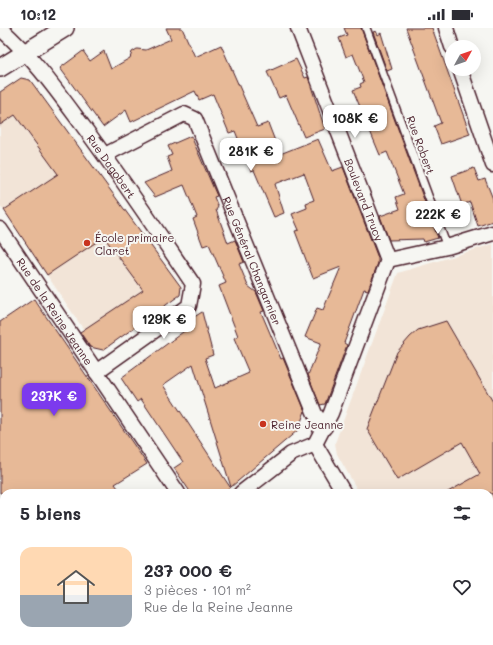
<!DOCTYPE html>
<html lang="fr">
<head>
<meta charset="utf-8">
<style>
	body { margin:0; font-family:Mali,sans-serif; background:#f7f7f7; color:#2b2b33; height:100vh; display:flex; flex-direction:column; font-size:15px; white-space:nowrap }
	* { box-sizing:border-box; margin:0 }
	p { font-size:13px; color:#7c7c81 }
	.icon { flex:none; width:22px; height:22px; fill:none; stroke:currentColor; stroke-width:2; stroke-linecap:round; stroke-linejoin:round }
	.map { position:relative; flex:1; overflow:hidden }
	.details { position:absolute; left:0px; top:461px; width:493px; height:156px; display:flex; flex-direction:column; background:#fff; border-radius:12px 12px 0 0; box-shadow:0 4px 16px #0002 }
	.details>* { flex:none }
	.needle { width:26px; rotate:50deg }
	.buttons { position:absolute; left:445px; top:12px; display:grid; gap:8px }
	.buttons a { display:grid; place-items:center; width:36px; height:36px; border-radius:50%; background:#fff; box-shadow:0 4px 16px #0002; font-size:20px }
	.price { position:absolute; translate:-50% -34px; padding:0 9px; border-radius:8px; background:#fff; color:#222; font-size:13px; line-height:26px; filter:drop-shadow(0 1px 2px #0008) }
	.price::after { content:''; position:absolute; left:50%; top:24px; width:12px; height:9px; margin-left:-6px; background:inherit; clip-path:polygon(0 0,100% 0,50% 100%) }
	.price.on { background:#7c3aed; color:#fff }
	ul { padding:0; list-style:none }
	li { display:flex; align-items:center; gap:12px; height:100px; padding:0 20px }
	li+li { border-top:1px solid #e1e1e2 }
	li span { display:grid; place-items:center; flex:none; width:112px; height:80px; border-radius:12px; color:#555 }
	li>.icon { margin-inline-start:auto }
	span .icon { width:48px; height:48px; fill:#fffc; stroke-width:1 }
	li b { font-size:17px }
	h2 { display:flex; justify-content:space-between; align-items:center; height:48px; padding:0 20px; font-size:17px }
	.status { display:flex; justify-content:space-between; align-items:center; height:28px; padding:0 20px; background:#fff; direction:ltr }
	.status svg { height:11px; fill:currentColor }
	.map>svg:first-child { display:block }
</style>
</head>
<body>
<div class="status"><b>10:12</b><svg viewBox="0 0 49 12"><path d="M0 12V9h3v3zM5 12V6h3v6zM10 12V3h3v9zM15 12V0h3v12zM26 1h20v11H26zM47 4h2v5h-2z"/></svg></div>
<div class="map">
<svg width="493" height="617" viewBox="0 0 493 617">
	<rect width="100%" height="100%" fill="#f6f6f2"/>
	<filter id="ink" filterUnits="userSpaceOnUse"><feTurbulence type="fractalNoise" baseFrequency=".025" numOctaves="2"/><feDisplacementMap in="SourceGraphic" scale="8" xChannelSelector="R" yChannelSelector="G"/><feConvolveMatrix kernelMatrix="1 2 1 2 8 2 1 2 1" color-interpolation-filters="sRGB"/></filter>
	<g filter="url(#ink)">
		<path fill="#f2e4d7" d="M 21,50 L 29,52 L 181,259 L 180,267 L 103,322 L 96,320 L 0,177 L 0,64 Z
			M 493,216 L 493,617 L 448,617 L 446,613 L 489,613 L 489,465 L 359,465 L 337,426 L 335,415 L 398,245 Z"/>
		<path fill="#e7b997" stroke="#4a1f2b" d="M 166,0 L 182,0 L 195,29 L 221,17 L 257,99 L 268,95 L 280,126 L 318,111 L 332,143 L 343,139 L 378,230 L 378,235 L 368,262 L 364,261 L 352,294 L 344,315 L 347,317 L 325,376 L 320,377 L 308,347 L 321,315 L 305,309 L 317,280 L 323,282 L 341,239 L 313,250 L 295,203 L 299,202 L 292,186 L 307,180 L 306,175 L 314,172 L 304,145 L 275,156 L 284,185 L 274,189 L 254,142 L 251,143 L 235,103 L 229,105 L 213,66 L 199,72 L 195,63 L 131,94 L 126,82 L 103,99 L 60,40 L 83,23 L 90,33 L 104,23 L 111,41 L 130,30 L 132,24 L 137,21 L 146,22 L 171,11 Z
			M 344,0 L 361,0 L 438,210 L 424,214 L 423,211 L 389,212 L 380,188 L 400,181 L 396,169 L 404,166 L 387,124 L 380,127 L 353,62 L 361,59 L 360,56 L 364,54 L 353,26 L 346,29 L 339,10 L 347,7 Z
			M 406,0 L 432,0 L 470,106 L 441,116 L 434,98 L 441,95 Z
			M 376,3 L 378,7 L 381,5 L 392,41 L 387,43 L 373,4 Z
			M 296,31 L 305,50 L 308,49 L 309,52 L 325,101 L 304,109 L 286,67 L 279,70 L 267,44 Z
			M 21,50 L 30,52 L 181,259 L 180,267 L 103,322 L 90,319 L 80,304 L 143,262 L 104,209 L 47,247 L 4,182 L 58,146 L 15,87 L 0,97 L 0,64 Z
			M 191,108 L 217,168 L 214,169 L 218,179 L 216,182 L 228,215 L 235,212 L 244,234 L 239,236 L 248,258 L 256,264 L 264,283 L 261,284 L 281,331 L 283,330 L 305,383 L 298,402 L 231,459 L 193,336 L 163,357 L 230,459 L 223,465 L 191,465 L 174,440 L 183,434 L 141,371 L 137,374 L 121,350 L 187,301 L 185,295 L 202,284 L 213,327 L 205,330 L 215,360 L 249,345 L 234,310 L 238,308 L 219,258 L 226,255 L 209,216 L 203,218 L 193,191 L 197,189 L 184,157 L 155,169 L 144,155 L 172,143 L 167,129 L 172,127 L 168,118 Z
			M 474,140 L 479,153 L 485,151 L 493,171 L 493,193 L 478,198 L 470,174 L 462,177 L 452,148 Z
			M 34,271 L 147,436 L 115,456 L 118,460 L 110,465 L 0,465 L 0,294 Z
			M 446,293 L 493,374 L 493,468 L 491,465 L 446,465 L 480,446 L 462,414 L 397,452 L 367,401 L 397,324 L 410,309 L 418,302 Z"/>
		<g fill="none" stroke-linecap="round" stroke-linejoin="round">
			<defs>
				<path id="service" d="M 366,0 L 447,219"/>
				<g id="minor">
					<path id="s1" d="M 0,0 C 33,29 57,63 83,98 C 121,149 157,203 193,256 L 189,278 L 96,344"/>
					<path id="s2" d="M 298,0 L 388,232"/>
					<path d="M 446,0 L 452,19"/>
					<path d="M 460,41 L 493,137"/>
					<path id="s3" d="M 105,127 L 184,86 L 195,91 L 315,386 L 325,399"/>
					<path id="s4" d="M 0,201 L 178,465"/>
					<path d="M 388,232 L 447,219 L 493,205"/>
					<path d="M 315,416 L 344,465"/>
					<path d="M 241,465 L 291,426 L 315,416 L 331,385 L 388,232"/>
					<path d="M 81,613 L 84,617"/>
					<path d="M 430,613 L 432,617"/>
					<path d="M 63,617 L 67,613"/>
				</g>
				<path id="tertiary" d="M 0,40 L 65,0"/>
			</defs>
			<use href="#service" stroke="#4a1f2b" stroke-width="10"/>
			<use href="#minor" stroke="#4a1f2b" stroke-width="17"/>
			<use href="#tertiary" stroke="#4a1f2b" stroke-width="20"/>
			<use href="#service" stroke="#f6f6f2" stroke-width="7"/>
			<use href="#minor" stroke="#f6f6f2" stroke-width="14"/>
			<use href="#tertiary" stroke="#f6f6f2" stroke-width="17"/>
		</g>
	</g>
	<g fill="#c8321e" stroke="#f6f6f2" stroke-width="1.5">
		<circle cx="87" cy="215" r="4"/>
		<circle cx="263" cy="396" r="4"/>
	</g>
	<g text-anchor="middle" dominant-baseline="central" stroke-width="4" stroke-linejoin="round" paint-order="stroke">
		<g font-size="11" fill="#4a1f2b" stroke="#f6f6f2">
			<text transform="translate(421 117) rotate(70)">Rue Robert</text>
			<text stroke="none"><textPath href="#s1" startOffset="178">Rue Dagobert</textPath></text>
			<text stroke="none"><textPath href="#s2" startOffset="184">Boulevard Trucy</textPath></text>
			<text stroke="none"><textPath href="#s3" startOffset="254">Rue Général Changarnier</textPath></text>
			<text stroke="none"><textPath href="#s4" startOffset="99">Rue de la Reine Jeanne</textPath></text>
		</g>
		<g font-size="11" fill="#4a1f2b" stroke="#f6f6f2" text-anchor="start">
			<text x="95" y="209">École primaire<tspan x="95" dy="13">Claret</tspan></text>
			<text x="271" y="396">Reine Jeanne</text>
		</g>
	</g>
</svg>
<div class="buttons">
<a><svg class="needle" viewBox="-14 -14 28 28"><path d="M0-13l5 13h-10z" fill="#e53935"/><path d="M0 13l5-13h-10z" fill="#7c7c81"/></svg></a>
</div>
<b class="price" style="left:355px;top:111px">108K €</b>
<b class="price" style="left:251px;top:144px">281K €</b>
<b class="price" style="left:438px;top:207px">222K €</b>
<b class="price" style="left:164px;top:312px">129K €</b>
<b class="price on" style="left:54px;top:389px">237K €</b>
<section class="details">
<h2>5 biens<svg class="icon" aria-label="filters" viewBox="0 0 24 24"><path d="M4 7h16M4 17h16"/><circle cx="9" cy="7" r="2"/><circle cx="15" cy="17" r="2"/></svg></h2>
<ul>
<li><span style="background:linear-gradient(#ffd9b3 60%,#9aa5b1 0)"><svg class="icon" aria-label="home" viewBox="0 0 24 24"><path d="M3 11l9-7 9 7M6 9v11h12V9"/></svg></span><div><b>237 000 €</b><p>3 pièces · 101 m²</p><p>Rue de la Reine Jeanne</p></div><svg class="icon" aria-label="heart" viewBox="0 0 24 24"><path d="M12 20l-8-8c-3-5 5-10 8-4 3-6 11-1 8 4z"/></svg></li>
</ul>
</section>
</div>
</body>
</html>
